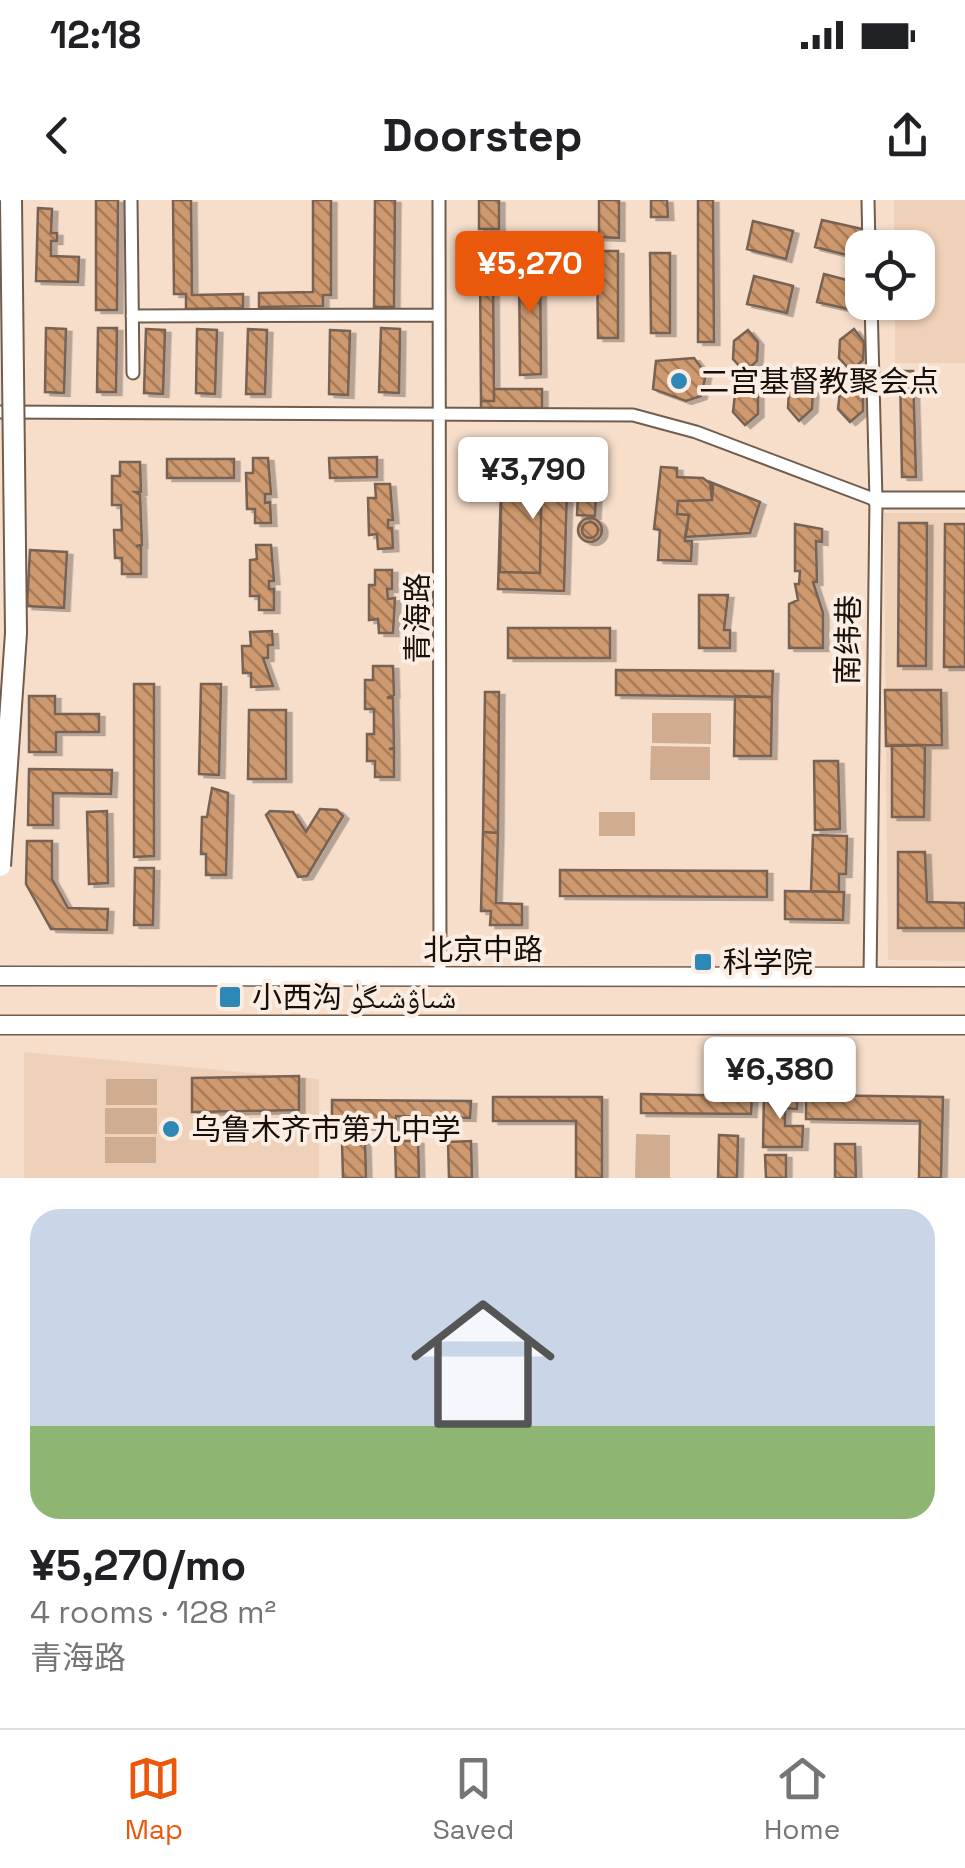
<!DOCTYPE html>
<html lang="en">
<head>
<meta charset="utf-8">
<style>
	body { margin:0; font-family:"Space Grotesk","Noto Naskh Arabic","Noto Sans SC",sans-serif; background:#f2f2f2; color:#202124; height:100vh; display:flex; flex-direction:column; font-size:38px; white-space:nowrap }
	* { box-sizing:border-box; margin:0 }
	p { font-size:32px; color:#757577 }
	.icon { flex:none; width:55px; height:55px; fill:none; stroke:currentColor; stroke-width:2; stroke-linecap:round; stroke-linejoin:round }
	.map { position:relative; height:978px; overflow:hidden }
	.side { display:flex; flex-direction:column; background:#fff; flex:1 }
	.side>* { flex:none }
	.fabs { position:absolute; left:845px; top:30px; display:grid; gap:20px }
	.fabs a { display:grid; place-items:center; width:90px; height:90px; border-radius:20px; background:#fff; box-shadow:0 2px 8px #0004; font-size:50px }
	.price { position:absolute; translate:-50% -85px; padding:0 22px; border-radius:10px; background:#fff; color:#222; font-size:32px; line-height:65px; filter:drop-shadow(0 2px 5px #0008) }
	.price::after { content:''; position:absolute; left:50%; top:60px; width:30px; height:22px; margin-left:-15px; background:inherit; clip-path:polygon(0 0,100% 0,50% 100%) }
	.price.current { background:#ea580c; color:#fff }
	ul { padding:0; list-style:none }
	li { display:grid; align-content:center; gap:20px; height:530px; padding:0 30px }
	li span { display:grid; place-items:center; height:310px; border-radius:30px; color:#555 }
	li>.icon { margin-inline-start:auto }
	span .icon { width:180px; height:180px; fill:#fffc; stroke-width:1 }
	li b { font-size:42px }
	.status { display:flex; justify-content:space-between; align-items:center; height:70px; padding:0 50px; background:#fff; direction:ltr }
	.status svg { height:28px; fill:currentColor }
	header { display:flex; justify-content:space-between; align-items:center; height:130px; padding:0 30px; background:#fff; font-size:45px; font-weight:700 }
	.menu { display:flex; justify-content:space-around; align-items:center; height:140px; border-top:2px solid #e0e0e0; background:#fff; font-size:28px; color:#757577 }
	.menu a { display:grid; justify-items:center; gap:5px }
	.menu .current { color:#ea580c }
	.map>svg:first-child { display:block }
</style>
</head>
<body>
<div class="status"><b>12:18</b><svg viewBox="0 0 49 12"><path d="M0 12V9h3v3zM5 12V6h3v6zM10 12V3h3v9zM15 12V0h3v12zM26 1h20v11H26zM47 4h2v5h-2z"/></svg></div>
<header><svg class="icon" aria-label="back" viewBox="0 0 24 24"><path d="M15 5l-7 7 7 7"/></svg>Doorstep<svg class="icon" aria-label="share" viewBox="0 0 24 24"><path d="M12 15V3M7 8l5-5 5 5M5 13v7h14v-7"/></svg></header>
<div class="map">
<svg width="965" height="978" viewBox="0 0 965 978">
	<defs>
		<pattern id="building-back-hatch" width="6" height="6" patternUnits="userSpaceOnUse" patternTransform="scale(2.5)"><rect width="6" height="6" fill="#ce996e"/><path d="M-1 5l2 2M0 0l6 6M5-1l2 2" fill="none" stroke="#a67b59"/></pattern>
		<filter id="shadow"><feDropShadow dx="5.5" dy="3" stdDeviation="0" flood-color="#0004"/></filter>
	</defs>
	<rect width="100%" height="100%" fill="#f7decb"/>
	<path fill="#efd0b8" d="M 894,0 L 965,0 L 965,163 L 895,163 L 895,103 L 918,102 L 918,48 L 894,47 Z
		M 884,313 L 965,313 L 965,761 L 888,760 Z
		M 24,852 L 319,879 L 319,978 L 24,978 Z"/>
	<path fill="#d0ad91" d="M 652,513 L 711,513 L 711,544 L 652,543 Z
		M 651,546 L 710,547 L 710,580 L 650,580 Z
		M 599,612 L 635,612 L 635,636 L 599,636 Z
		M 106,879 L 157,879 L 157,905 L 106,905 Z
		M 105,908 L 157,908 L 157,934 L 105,934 Z
		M 636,934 L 670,935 L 670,978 L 635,978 Z
		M 105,937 L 156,937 L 156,963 L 105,963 Z"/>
	<path fill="url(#building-back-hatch)" stroke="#786252" stroke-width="2.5" filter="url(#shadow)" d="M 96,0 L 118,0 L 117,110 L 96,110 Z
		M 173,0 L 191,0 L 192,95 L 243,94 L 243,108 L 186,109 L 186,94 L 174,94 Z
		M 313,0 L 331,0 L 331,95 L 323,95 L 323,106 L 259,107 L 259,93 L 313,92 Z
		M 375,0 L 395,0 L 394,107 L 374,107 Z
		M 479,0 L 499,0 L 499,29 L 479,29 Z
		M 599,0 L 619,0 L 619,38 L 599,37 Z
		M 651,0 L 667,0 L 668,17 L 651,17 Z
		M 698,0 L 713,0 L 714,142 L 698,142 Z
		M 38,8 L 52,9 L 51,33 L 57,33 L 57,41 L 51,41 L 51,56 L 79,57 L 78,82 L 36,81 Z
		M 822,20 L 862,29 L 855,57 L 815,47 Z
		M 753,21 L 793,31 L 786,59 L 747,49 Z
		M 597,51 L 618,51 L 618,138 L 598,138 Z
		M 650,53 L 670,53 L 670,133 L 651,133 Z
		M 519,58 L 540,58 L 541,174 L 520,175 Z
		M 480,64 L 493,64 L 494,201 L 481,201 Z
		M 824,74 L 862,84 L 857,111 L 817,102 Z
		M 754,76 L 793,86 L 787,113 L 747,104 Z
		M 46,128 L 66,129 L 64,193 L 45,192 Z
		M 98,128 L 117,128 L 116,192 L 97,192 Z
		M 381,128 L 400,129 L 399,193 L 379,192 Z
		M 146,129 L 165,130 L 163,194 L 144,193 Z
		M 197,129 L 217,130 L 215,194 L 196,193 Z
		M 248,129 L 267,130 L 265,194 L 246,194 Z
		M 854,129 L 864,142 L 863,160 L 851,171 L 839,158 L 840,140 Z
		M 330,130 L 350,131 L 348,195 L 329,194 Z
		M 748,130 L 758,142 L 757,161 L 745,172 L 733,159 L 734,141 Z
		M 694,158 L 706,174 L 701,196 L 686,201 L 653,189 L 656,161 Z
		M 900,171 L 913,171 L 916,277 L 902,277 Z
		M 803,179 L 813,191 L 812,209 L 799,221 L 788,208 L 789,190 Z
		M 853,180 L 863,192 L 863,211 L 850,222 L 838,209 L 840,191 Z
		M 749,183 L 758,195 L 758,214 L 745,225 L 733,212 L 735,194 Z
		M 494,189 L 542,189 L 542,208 L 481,208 L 481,201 L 494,201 Z
		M 502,254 L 568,255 L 564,391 L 498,389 Z
		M 502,254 L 542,254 L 540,373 L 500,372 Z
		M 377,257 L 377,277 L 330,278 L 329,258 Z
		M 253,258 L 268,258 L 271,294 L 265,294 L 265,303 L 270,302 L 271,323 L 255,323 L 255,309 L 247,309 L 246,273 L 253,273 Z
		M 167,259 L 234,259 L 234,278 L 167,278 Z
		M 120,262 L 140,262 L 141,292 L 135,292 L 140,295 L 142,345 L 136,346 L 141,346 L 141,374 L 122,374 L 122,358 L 115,358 L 114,330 L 122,330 L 121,305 L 112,305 L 112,276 L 120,276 Z
		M 661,267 L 677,268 L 677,277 L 703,278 L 713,286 L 712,300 L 678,301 L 677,314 L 689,315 L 685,341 L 692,341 L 691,361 L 658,360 L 660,330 L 654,329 Z
		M 579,273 L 597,274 L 595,316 L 577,315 Z
		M 710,282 L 760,302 L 750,333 L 685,337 L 689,315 L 677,314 L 678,301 L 712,300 Z
		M 375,284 L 390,284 L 393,320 L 388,320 L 388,328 L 392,328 L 393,348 L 378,349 L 377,334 L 369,335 L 368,298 L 376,298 Z
		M578 330a12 12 0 1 1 24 0a12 12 0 1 1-24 0Z
		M582 330a8 8 0 1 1 16 0a8 8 0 1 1-16 0Z
		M 899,323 L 927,323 L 926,466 L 898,466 Z
		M 795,324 L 822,329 L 822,342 L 816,341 L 817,382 L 813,382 L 823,413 L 823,448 L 789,448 L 789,404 L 798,400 L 795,384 L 799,384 L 800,371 L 795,371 Z
		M 945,324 L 965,324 L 965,467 L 944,467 Z
		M 256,345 L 271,345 L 274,381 L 269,381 L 269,389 L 274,389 L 274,410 L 259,410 L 259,396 L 250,396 L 250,360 L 257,359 Z
		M 30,350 L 67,352 L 64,408 L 27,406 Z
		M 375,370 L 392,370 L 392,389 L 387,389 L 388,399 L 395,398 L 393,433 L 379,433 L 378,419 L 369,420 L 369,385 L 375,385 Z
		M 699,395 L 728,395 L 724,430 L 730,430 L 730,448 L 699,448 Z
		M 508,428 L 610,428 L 610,458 L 508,458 Z
		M 272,431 L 273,445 L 268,445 L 268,458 L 263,458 L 273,486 L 251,487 L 251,473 L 243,473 L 242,446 L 251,446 L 250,432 Z
		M 373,466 L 393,466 L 394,495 L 387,498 L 393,498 L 394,548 L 389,549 L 394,549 L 394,577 L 375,577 L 375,561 L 367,561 L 367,534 L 374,534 L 374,509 L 365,509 L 365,480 L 373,480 Z
		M 616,470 L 773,471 L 772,497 L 616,495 Z
		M 134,484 L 154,484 L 154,656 L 134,657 Z
		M 201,484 L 221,484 L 219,575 L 199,574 Z
		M 885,490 L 941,490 L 942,545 L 886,546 Z
		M 485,492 L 499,492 L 498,633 L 483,632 Z
		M 29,496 L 55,496 L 55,514 L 99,514 L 99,532 L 56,532 L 56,552 L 29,552 Z
		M 735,496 L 772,497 L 771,556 L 734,556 Z
		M 249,510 L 286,510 L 286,579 L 248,579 Z
		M 892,545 L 925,545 L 924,617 L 892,617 Z
		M 814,561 L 838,561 L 840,629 L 815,630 Z
		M 29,569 L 112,570 L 111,594 L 53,593 L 53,625 L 28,625 Z
		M 212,588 L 228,593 L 226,675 L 206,675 L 206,654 L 201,654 L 202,617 L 207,617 Z
		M 320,609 L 337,610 L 343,616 L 307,676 L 298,677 L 266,615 L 270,611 L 293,612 L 306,632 Z
		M 107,611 L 108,683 L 89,684 L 87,612 Z
		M 483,632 L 498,633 L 496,703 L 522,704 L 522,725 L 490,725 L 491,711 L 481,711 Z
		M 813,635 L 847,636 L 846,674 L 839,674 L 839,692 L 811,691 Z
		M 27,641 L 52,641 L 52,679 L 68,708 L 108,709 L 107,730 L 51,729 L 26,684 Z
		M 898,652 L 925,652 L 927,702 L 965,703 L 965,728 L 898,728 Z
		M 135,668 L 154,668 L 153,725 L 134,725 Z
		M 560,670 L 767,671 L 767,697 L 560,696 Z
		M 785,691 L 844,692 L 843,720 L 785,719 Z
		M 299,876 L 299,910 L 192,912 L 192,878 Z
		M 764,893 L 797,894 L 797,909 L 785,908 L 785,926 L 803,926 L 802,947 L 763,947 Z
		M 641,894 L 752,896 L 751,914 L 641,913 Z
		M 806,895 L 943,897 L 941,978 L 919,978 L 920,921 L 806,919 Z
		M 493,897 L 602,897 L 602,978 L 576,978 L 576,921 L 493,921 Z
		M 332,900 L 471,901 L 470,918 L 396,916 L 395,927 L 332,926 Z
		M 719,935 L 738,936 L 737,978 L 718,978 Z
		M 365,941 L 366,978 L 343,978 L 342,942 Z
		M 395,941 L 418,941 L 419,978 L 396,978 Z
		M 471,941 L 472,978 L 449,978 L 448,942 Z
		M 835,944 L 855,944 L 856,978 L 835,978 Z
		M 765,955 L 786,955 L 786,978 L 766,978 Z"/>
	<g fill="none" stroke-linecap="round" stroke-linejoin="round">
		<defs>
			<path id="street" d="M 131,0 L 133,173
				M 439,0 L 440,776
				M 868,0 L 869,48
				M 132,116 L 436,115
				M 0,212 L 633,215 L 696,232 L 876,300
				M 870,778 L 876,300 L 871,102"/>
			<path id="secondary" d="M 876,300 L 965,300"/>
			<path id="primary" d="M 0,776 L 965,777
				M 0,825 L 965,825"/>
		</defs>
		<use href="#street" stroke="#725d4c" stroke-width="15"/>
		<use href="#secondary" stroke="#725d4c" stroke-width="19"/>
		<use href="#primary" stroke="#725d4c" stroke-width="21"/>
		<use href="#street" stroke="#fff" stroke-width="11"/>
		<use href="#secondary" stroke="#fff" stroke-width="15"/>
		<use href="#primary" stroke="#fff" stroke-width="18"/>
		<defs>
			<path id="highway-bridge" d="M 0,666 L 16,433 L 11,0"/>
		</defs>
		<use href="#highway-bridge" stroke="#725d4c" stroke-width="24" stroke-linecap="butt"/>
		<use href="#highway-bridge" stroke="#fff" stroke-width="20"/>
	</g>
	<g fill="#2e88b5" stroke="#fcede2" stroke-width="4">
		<circle cx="679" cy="181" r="10"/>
		<rect x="693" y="752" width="20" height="20" rx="5"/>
		<rect x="218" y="785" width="24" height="24" rx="5"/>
		<circle cx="171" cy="929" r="10"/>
	</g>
	<g text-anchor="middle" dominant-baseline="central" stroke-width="8" stroke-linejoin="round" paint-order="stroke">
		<g font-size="30" fill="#170f09" stroke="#fcede2" text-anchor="start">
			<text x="699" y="181">二宫基督教聚会点</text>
			<text x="723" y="762">科学院</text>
			<text x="252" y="797">小西沟 شىاۋشىگۈ</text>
			<text x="191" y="929">乌鲁木齐市第九中学</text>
		</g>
		<g font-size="30" fill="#170f09" stroke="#fcede2">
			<text transform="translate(417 418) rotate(-90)">青海路</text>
			<text transform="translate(848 440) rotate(-89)">南纬巷</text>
			<text x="483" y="749">北京中路</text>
		</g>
	</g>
</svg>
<div class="fabs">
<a><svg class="icon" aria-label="locate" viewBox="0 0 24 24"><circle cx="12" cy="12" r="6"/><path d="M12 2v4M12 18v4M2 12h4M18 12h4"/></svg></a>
</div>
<b class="price current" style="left:530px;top:116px">¥5,270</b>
<b class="price" style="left:533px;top:322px">¥3,790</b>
<b class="price" style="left:780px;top:922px">¥6,380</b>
</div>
<section class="side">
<ul>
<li><span style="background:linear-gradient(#c9d6e8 70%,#8fb573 0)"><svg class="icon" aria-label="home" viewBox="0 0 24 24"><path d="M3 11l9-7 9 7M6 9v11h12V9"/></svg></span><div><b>¥5,270/mo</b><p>4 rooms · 128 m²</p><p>青海路</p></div></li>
</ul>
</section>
<nav class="menu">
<a class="current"><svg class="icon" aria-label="map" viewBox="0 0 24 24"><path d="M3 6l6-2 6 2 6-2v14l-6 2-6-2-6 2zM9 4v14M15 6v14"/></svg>Map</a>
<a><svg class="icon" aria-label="saved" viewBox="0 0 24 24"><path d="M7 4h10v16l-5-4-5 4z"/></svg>Saved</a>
<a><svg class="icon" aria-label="home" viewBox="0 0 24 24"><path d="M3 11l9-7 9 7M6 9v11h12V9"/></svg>Home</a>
</nav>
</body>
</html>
